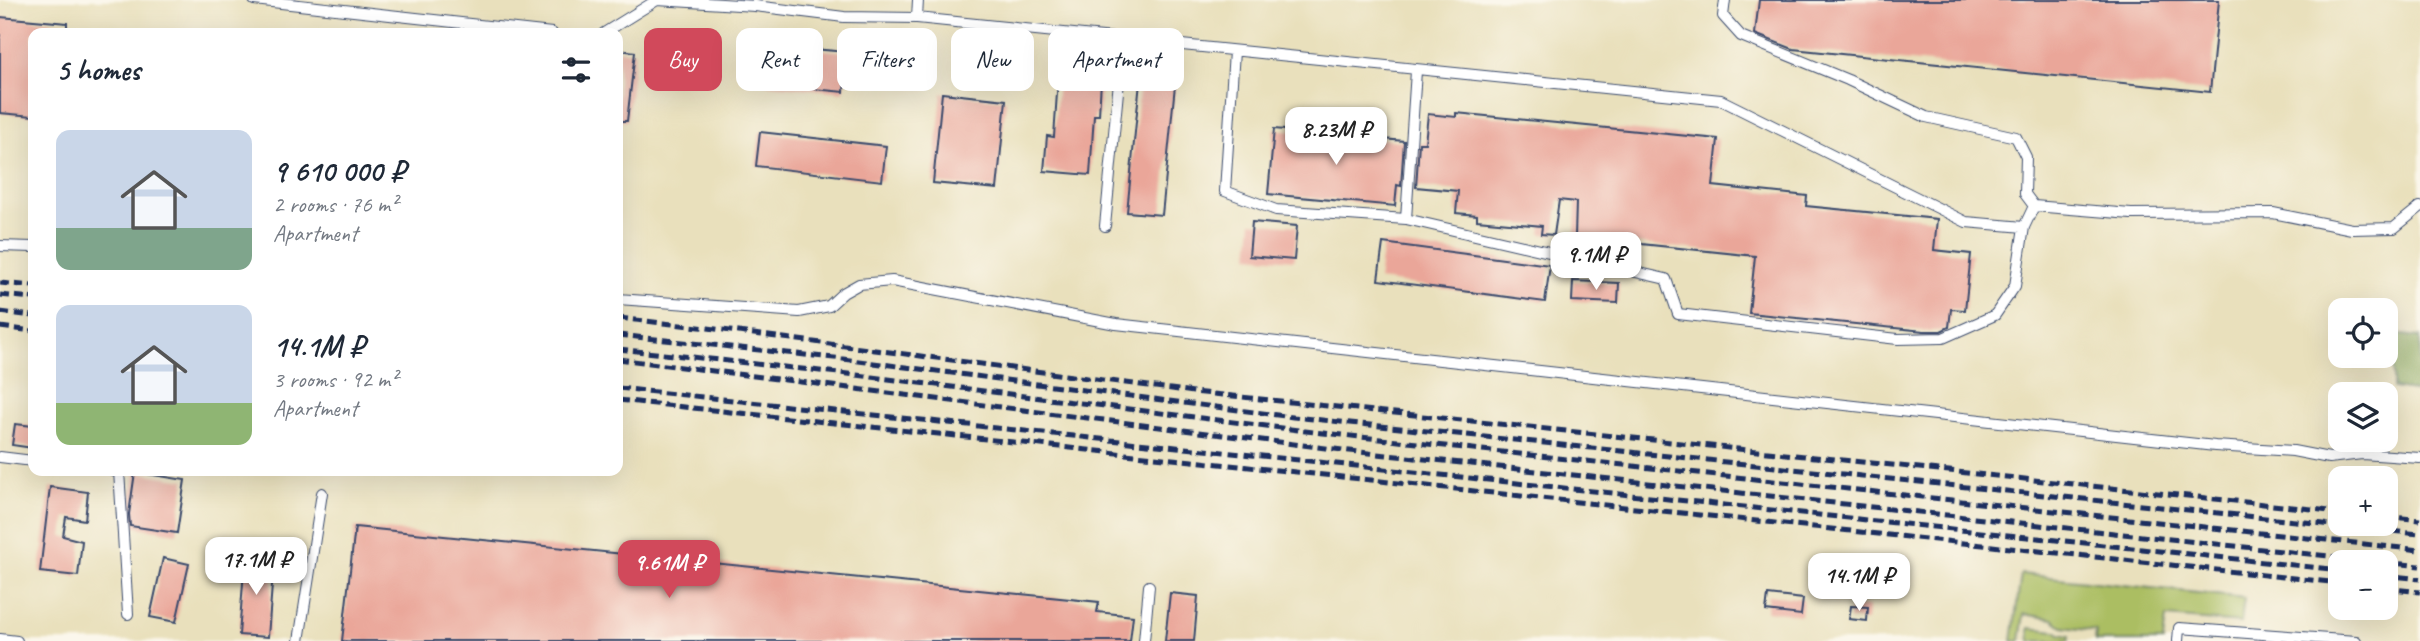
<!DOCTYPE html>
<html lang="en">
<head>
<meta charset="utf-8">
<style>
	body { margin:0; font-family:Caveat,sans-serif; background:#f6f6f7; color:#1f2937; height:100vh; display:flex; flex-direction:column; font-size:26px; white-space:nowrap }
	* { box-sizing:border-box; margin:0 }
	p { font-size:23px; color:#747a83 }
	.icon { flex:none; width:38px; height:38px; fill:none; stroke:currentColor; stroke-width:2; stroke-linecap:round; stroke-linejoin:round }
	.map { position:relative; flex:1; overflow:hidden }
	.panel { position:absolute; left:28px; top:28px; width:595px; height:448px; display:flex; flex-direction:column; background:#fff; border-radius:14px; box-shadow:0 7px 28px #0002 }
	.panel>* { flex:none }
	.hud { position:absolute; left:644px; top:28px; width:665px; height:63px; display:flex; gap:14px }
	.controls { position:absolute; left:2328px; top:298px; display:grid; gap:14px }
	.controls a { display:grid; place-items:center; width:70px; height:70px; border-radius:14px; background:#fff; box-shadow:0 7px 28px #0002; font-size:35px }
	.price { position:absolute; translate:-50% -60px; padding:0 16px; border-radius:14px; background:#fff; color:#222; font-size:23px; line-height:46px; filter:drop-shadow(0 2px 4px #0008) }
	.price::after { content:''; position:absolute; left:50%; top:42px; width:21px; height:16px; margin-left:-10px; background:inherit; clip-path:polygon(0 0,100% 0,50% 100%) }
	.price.selected { background:#d1495b; color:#fff }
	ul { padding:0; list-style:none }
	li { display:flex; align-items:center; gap:21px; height:175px; padding:0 28px }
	li span { display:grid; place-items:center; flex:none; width:196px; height:140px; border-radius:14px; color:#555 }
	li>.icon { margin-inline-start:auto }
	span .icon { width:84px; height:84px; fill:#fffc; stroke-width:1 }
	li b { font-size:30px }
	h2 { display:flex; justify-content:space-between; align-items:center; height:84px; padding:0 28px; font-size:30px }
	.tag { padding:0 24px; border-radius:14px; background:#fff; box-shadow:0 7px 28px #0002; font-size:24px; line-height:63px }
	.tag.selected { background:#d1495b; color:#fff }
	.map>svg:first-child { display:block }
</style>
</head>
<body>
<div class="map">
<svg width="2420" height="641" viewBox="0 0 2420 641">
	<rect width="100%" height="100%" fill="#fbf7ec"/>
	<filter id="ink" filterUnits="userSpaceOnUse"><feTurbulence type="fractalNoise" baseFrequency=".0143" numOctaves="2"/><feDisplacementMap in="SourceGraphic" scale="14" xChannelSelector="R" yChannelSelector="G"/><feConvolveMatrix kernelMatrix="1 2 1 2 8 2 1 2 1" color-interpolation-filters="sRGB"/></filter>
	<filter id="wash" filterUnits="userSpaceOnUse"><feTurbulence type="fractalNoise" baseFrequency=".00686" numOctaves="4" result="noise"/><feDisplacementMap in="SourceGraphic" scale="28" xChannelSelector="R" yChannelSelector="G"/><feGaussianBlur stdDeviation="1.57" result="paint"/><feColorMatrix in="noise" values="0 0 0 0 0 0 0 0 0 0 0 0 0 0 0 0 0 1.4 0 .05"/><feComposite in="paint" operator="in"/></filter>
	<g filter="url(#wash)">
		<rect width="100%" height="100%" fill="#e9e0bc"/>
		<path fill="#abbe62" stroke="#637660" stroke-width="2" d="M 2021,574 L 2244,598 L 2241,623 L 2166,617 L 2163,641 L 2095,641 L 2096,631 L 2063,627 L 2053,619 L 2024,614 L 2020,641 L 2012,641 Z
			M 2029,628 L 2056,631 L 2060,634 L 2070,636 L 2069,641 L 2030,641 Z"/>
		<path fill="#88a558" stroke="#526a5b" stroke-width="2" d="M 2393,334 L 2420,337 L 2420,392 L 2393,388 Z"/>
		<g id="blocks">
			<path fill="#eaa699" d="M 1759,0 L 2219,0 L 2210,92 L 1793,49 L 1755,34 Z
				M 0,17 L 67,23 L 67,33 L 33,33 L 33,116 L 0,113 Z
				M 766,45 L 847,52 L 844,92 L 762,84 Z
				M 618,50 L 635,52 L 627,121 L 618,121 Z
				M 1058,78 L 1101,81 L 1099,115 L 1094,115 L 1090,175 L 1044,171 L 1047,136 L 1054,137 Z
				M 1140,82 L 1175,85 L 1162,215 L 1127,212 Z
				M 942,93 L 1006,100 L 997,189 L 933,183 Z
				M 1456,113 L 1718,139 L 1713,186 L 1807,196 L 1806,206 L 1937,219 L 1934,250 L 1971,254 L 1965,310 L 1951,309 L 1949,327 L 1941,331 L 1924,331 L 1749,313 L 1755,256 L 1575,237 L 1576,202 L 1559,200 L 1554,235 L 1541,234 L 1542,226 L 1477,220 L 1477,215 L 1456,213 L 1458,191 L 1416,187 L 1419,143 L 1425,143 L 1428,114 L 1456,117 Z
				M 1274,129 L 1404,141 L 1401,186 L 1397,185 L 1395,206 L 1268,194 Z
				M 760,132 L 886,146 L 882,181 L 756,166 Z
				M 1252,222 L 1297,226 L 1294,260 L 1249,256 Z
				M 1383,243 L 1550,265 L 1545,302 L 1378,280 Z
				M 1573,281 L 1619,283 L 1618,303 L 1572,301 Z
				M 15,424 L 33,426 L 33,448 L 12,445 Z
				M 135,472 L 185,480 L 177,533 L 130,526 L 129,514 Z
				M 50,487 L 88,492 L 85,520 L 66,517 L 63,536 L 82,541 L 78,576 L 40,572 Z
				M 355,527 L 1099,602 L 1097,612 L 1133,616 L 1130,641 L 342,641 Z
				M 245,557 L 274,559 L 268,637 L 239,635 Z
				M 163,558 L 189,564 L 176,622 L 150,617 Z
				M 1170,593 L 1198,596 L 1194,641 L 1165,641 Z
				M 1768,595 L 1803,599 L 1801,615 L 1766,611 Z
				M 1851,606 L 1868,607 L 1867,621 L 1849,619 Z"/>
		</g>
	</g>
	<g filter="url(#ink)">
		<use href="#blocks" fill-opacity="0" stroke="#3a4a6c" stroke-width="2"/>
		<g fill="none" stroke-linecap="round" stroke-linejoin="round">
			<defs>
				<path id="service" d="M 254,0 L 552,33
					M 1725,0 L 1723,16 L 1741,36 L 1848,80 L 1926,117 L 2016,137 L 2026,157 L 2025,194 L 2034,206 L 2131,214 L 2273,213 L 2352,229 L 2394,228 L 2420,207
					M 917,18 L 918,0
					M 604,33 L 657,0 L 755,6 L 844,17 L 917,18 L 1721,100 L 1966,222 L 2024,227
					M 1234,51 L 1225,191 L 1276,210 L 1406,219 L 1666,279 L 1678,314 L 1898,339 L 1943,338 L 1995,315 L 2015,286 L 2024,227 L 2034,206
					M 1406,219 L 1416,71
					M 1105,226 L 1123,40
					M 0,246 L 33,247
					M 618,299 L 799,312 L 829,306 L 843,293 L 859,284 L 892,281 L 1116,324 L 2215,446 L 2293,451 L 2329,458 L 2362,454 L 2420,458
					M 0,457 L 33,461
					M 113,471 L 119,471 L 128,614
					M 0,639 L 17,641
					M 299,641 L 322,493
					M 1144,641 L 1149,586
					M 2178,641 L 2179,628 L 2356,641"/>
			</defs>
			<use href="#service" stroke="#3a4a6c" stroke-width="12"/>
			<use href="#service" stroke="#fff" stroke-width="10"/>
			<path stroke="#1b2f5e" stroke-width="5" stroke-dasharray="10 5" stroke-linecap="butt" d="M 0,283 L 33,286
				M 0,295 L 33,298
				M 0,312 L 33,316
				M 618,318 L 708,328 L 1194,392 L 2340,512
				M 0,327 L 33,331
				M 618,335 L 843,359 L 1293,417 L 2420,534
				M 618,349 L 848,374 L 1314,432 L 2420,550
				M 618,359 L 1350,451 L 2384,562
				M 618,388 L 2340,570
				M 618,400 L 2340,583
				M 2385,516 L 2420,520
				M 2385,562 L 2420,566
				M 2385,575 L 2420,579
				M 2385,588 L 2420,592"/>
		</g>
	</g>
</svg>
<div class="controls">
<a><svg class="icon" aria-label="locate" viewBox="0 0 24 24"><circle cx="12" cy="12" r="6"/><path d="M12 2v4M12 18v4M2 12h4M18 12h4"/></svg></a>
<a><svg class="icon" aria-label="layers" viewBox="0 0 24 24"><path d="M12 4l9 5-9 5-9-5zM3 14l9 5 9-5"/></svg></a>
<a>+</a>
<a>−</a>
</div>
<b class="price" style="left:1336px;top:167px">8.23M ₽</b>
<b class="price" style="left:1596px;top:292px">9.1M ₽</b>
<b class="price" style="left:256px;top:597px">17.1M ₽</b>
<b class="price selected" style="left:669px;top:600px">9.61M ₽</b>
<b class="price" style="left:1859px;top:613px">14.1M ₽</b>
<div class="hud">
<a class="tag selected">Buy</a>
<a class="tag">Rent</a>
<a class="tag">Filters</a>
<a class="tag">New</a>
<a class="tag">Apartment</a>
</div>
<section class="panel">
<h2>5 homes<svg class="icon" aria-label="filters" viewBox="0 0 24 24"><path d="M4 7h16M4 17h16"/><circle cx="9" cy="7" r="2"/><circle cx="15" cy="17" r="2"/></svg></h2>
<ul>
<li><span style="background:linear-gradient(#c9d6e8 70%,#7fa58c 0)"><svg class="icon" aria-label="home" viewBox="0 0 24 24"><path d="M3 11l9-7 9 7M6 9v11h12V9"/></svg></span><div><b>9 610 000 ₽</b><p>2 rooms · 76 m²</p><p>Apartment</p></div></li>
<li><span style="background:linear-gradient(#c9d6e8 70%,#8fb573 0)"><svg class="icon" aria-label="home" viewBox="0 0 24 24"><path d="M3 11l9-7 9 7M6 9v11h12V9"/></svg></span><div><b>14.1M ₽</b><p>3 rooms · 92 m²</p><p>Apartment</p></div></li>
</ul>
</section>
</div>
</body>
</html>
